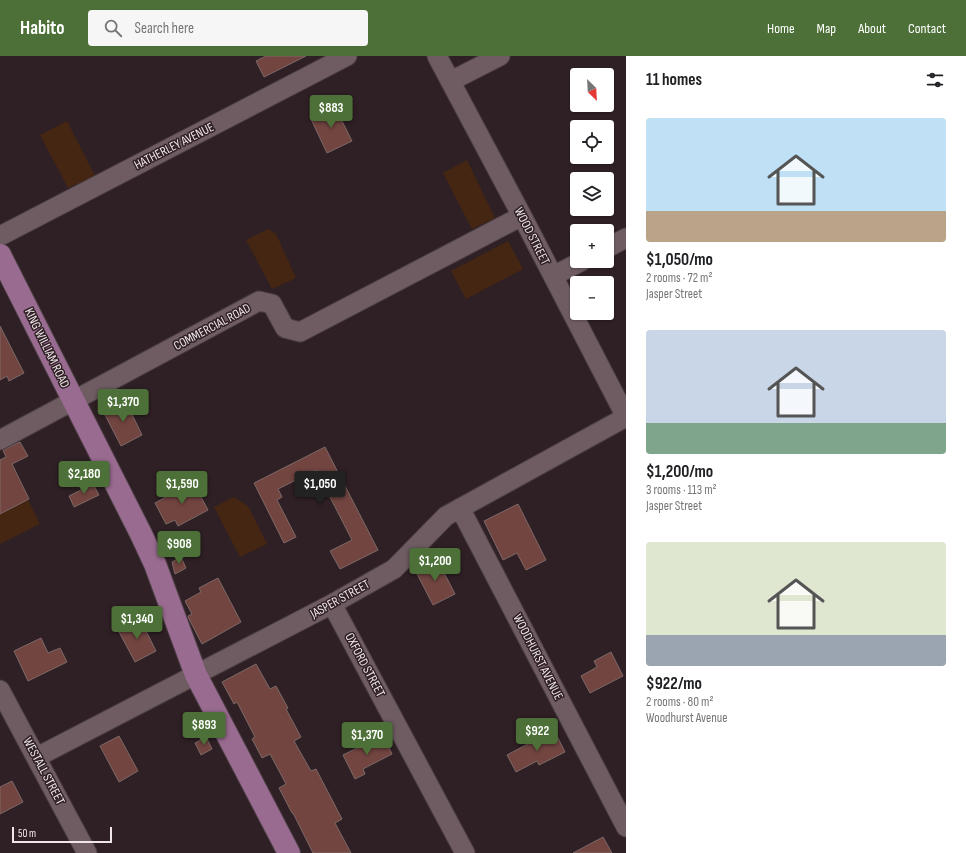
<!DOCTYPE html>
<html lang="en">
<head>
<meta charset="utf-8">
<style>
	body { margin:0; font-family:"Sofia Sans Condensed",sans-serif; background:#f6f6f6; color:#202124; height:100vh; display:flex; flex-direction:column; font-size:15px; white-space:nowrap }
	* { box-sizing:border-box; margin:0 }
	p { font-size:13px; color:#757577 }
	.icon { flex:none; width:22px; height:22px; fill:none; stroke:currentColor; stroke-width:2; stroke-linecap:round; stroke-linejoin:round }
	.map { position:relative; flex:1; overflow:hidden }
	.drawer { display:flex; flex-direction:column; background:#fff; width:340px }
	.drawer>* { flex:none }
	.needle { width:26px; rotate:156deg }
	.buttons { position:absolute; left:570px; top:12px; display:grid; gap:8px }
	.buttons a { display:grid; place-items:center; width:44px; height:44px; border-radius:4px; background:#fff; box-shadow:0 1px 3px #0004; font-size:20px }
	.scale { position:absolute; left:12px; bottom:10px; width:100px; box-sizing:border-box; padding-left:4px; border:2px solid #f0e6e9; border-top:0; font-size:11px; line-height:14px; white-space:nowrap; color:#f0e6e9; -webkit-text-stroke:3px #2f2025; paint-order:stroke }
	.price { position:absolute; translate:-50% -34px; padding:0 9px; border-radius:4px; background:#4c7037; color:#fff; font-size:13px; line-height:26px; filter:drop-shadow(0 1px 2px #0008) }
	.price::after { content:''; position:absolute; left:50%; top:24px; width:12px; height:9px; margin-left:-6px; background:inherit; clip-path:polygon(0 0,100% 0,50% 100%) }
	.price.current { background:#222; color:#fff }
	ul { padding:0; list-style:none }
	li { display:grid; align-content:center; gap:8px; height:212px; padding:0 20px }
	li span { display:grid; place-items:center; height:124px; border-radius:4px; color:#555 }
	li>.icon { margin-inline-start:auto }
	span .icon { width:72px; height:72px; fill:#fffc; stroke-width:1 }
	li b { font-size:17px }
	h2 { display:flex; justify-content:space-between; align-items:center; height:48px; padding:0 20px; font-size:17px }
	header { display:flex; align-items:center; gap:24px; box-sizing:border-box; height:56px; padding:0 20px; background:#4c7037; color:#fff }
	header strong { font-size:19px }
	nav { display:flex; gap:22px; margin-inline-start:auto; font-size:14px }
	.search { width:280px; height:36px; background:#f6f6f6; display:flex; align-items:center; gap:10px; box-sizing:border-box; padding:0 14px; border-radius:4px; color:#757577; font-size:15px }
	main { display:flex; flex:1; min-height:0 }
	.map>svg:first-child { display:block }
</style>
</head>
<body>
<header>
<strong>Habito</strong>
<div class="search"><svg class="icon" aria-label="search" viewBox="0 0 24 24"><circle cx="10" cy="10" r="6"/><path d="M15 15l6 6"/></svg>Search here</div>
<nav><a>Home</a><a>Map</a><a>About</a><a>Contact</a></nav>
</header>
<main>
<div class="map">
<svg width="626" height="797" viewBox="0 0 626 797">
	<rect width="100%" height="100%" fill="#2f2025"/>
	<path fill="#452612" d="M 67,65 L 95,120 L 68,132 L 40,79 Z
		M 467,104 L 495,162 L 472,173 L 443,117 Z
		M 268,173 L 276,178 L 296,222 L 272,233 L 246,184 Z
		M 508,185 L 523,213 L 466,243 L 451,215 Z
		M 234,441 L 248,450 L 267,488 L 240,501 L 214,451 Z
		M 28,444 L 40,468 L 0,488 L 0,458 Z"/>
	<path fill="#734541" stroke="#7c6967" d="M 266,0 L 306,0 L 264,21 L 256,5 Z
		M 334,49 L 352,85 L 327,97 L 310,61 Z
		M 0,270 L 24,317 L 9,325 L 7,320 L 0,324 Z
		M 125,344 L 142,379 L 121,390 L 103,355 Z
		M 20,386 L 28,400 L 12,408 L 29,443 L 0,458 L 0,404 L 6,401 L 3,394 Z
		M 325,391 L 378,494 L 340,513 L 330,495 L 352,484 L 316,414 L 278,433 L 282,441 L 277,444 L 296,481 L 284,487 L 254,427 Z
		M 193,426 L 208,454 L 178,470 L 175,464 L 166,468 L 155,447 Z
		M 93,428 L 99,439 L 74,451 L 69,440 Z
		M 518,448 L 546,504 L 526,514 L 517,497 L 503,504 L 484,465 Z
		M 181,501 L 186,512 L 175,518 L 172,506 Z
		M 437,503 L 455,538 L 433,549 L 415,514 Z
		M 218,522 L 241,566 L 202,588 L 189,563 L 188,560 L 192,558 L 185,545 L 201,536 L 199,532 Z
		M 140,563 L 156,595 L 135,606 L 118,574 Z
		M 41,582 L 48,597 L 60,592 L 67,606 L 28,625 L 14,595 Z
		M 611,596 L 623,620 L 590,637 L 581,620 L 597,611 L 594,605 Z
		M 256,608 L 270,633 L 276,630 L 288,652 L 286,653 L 301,681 L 294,685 L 311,715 L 316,713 L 342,763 L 335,767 L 351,797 L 313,797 L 293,757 L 292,757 L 279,732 L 286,728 L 270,698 L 262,702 L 252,683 L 255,681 L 237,646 L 234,648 L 222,626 Z
		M 554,674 L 565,696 L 539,709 L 537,705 L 516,716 L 507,699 Z
		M 383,679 L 392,698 L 363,713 L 365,718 L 355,723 L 343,699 Z
		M 119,680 L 138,715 L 119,726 L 100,690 Z
		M 206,681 L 212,693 L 201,699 L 195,687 Z
		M 12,725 L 23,746 L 0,758 L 0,731 Z
		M 603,781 L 612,797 L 573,797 Z"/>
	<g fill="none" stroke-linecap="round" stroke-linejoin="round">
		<defs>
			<path id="minor" d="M 437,0 L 522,160 L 626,361
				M 451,25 L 500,0
				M 0,180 L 347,0
				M 607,192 L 626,182
				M 553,220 L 582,205
				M 0,384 L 259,245 L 272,248 L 285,272 L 300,276 L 522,160
				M 460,452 L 626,771
				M 332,548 L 465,797
				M 0,634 L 87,797
				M 37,701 L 332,548 L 394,513 L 446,460 L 626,361"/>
			<path id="major" d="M 0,199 L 141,478 L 155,508 L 196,619 L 289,797"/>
		</defs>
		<use href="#minor" stroke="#4a3e43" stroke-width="21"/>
		<use href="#major" stroke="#4a3e43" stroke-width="24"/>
		<use href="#minor" stroke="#6e5c62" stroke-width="19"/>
		<use href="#major" stroke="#996b90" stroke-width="22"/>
	</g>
	<g text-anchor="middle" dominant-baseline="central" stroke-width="3" stroke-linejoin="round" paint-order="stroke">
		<g font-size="13" fill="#f0e6e9" stroke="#2f2025">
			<text transform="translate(174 90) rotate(-27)">HATHERLEY AVENUE</text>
			<text transform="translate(532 180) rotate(63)">WOOD STREET</text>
			<text transform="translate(212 271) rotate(-28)">COMMERCIAL ROAD</text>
			<text transform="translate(47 292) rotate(64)">KING WILLIAM ROAD</text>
			<text transform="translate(340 543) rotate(-29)">JASPER STREET</text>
			<text transform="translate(538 601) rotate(63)">WOODHURST AVENUE</text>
			<text transform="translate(365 609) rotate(62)">OXFORD STREET</text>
			<text transform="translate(44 715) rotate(62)">WESTALL STREET</text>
		</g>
	</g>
</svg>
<div class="buttons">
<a><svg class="needle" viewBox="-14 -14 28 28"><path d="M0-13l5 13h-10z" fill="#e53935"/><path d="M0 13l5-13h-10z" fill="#757577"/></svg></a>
<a><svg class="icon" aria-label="locate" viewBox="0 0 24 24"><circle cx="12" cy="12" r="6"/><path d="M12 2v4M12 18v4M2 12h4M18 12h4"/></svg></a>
<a><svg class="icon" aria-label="layers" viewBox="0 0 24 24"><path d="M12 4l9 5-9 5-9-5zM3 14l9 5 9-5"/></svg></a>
<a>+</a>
<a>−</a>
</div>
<div class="scale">50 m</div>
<b class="price" style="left:331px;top:73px">$883</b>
<b class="price" style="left:123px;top:367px">$1,370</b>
<b class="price" style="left:84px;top:439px">$2,180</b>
<b class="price" style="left:182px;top:449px">$1,590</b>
<b class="price current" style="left:320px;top:449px">$1,050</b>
<b class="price" style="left:179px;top:509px">$908</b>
<b class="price" style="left:435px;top:526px">$1,200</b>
<b class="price" style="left:137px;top:584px">$1,340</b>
<b class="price" style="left:204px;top:690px">$893</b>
<b class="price" style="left:537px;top:696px">$922</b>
<b class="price" style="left:367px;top:700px">$1,370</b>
</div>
<section class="drawer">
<h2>11 homes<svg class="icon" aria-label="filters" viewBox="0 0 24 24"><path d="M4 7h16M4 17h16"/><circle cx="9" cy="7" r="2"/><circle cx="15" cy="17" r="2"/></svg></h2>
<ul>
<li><span style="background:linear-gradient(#bfe0f5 75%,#b9a48a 0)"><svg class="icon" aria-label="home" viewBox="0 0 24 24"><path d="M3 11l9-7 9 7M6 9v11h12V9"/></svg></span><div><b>$1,050/mo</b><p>2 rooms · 72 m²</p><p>Jasper Street</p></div></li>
<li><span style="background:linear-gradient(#c9d6e8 75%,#7fa58c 0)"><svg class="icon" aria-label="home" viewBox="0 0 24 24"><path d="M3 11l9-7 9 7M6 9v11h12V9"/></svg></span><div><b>$1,200/mo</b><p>3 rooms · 113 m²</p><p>Jasper Street</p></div></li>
<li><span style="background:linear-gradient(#dfe7d0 75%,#9aa5b1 0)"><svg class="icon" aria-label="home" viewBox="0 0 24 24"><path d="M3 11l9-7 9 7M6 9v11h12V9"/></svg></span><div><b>$922/mo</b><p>2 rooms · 80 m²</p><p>Woodhurst Avenue</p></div></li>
</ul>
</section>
</main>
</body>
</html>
